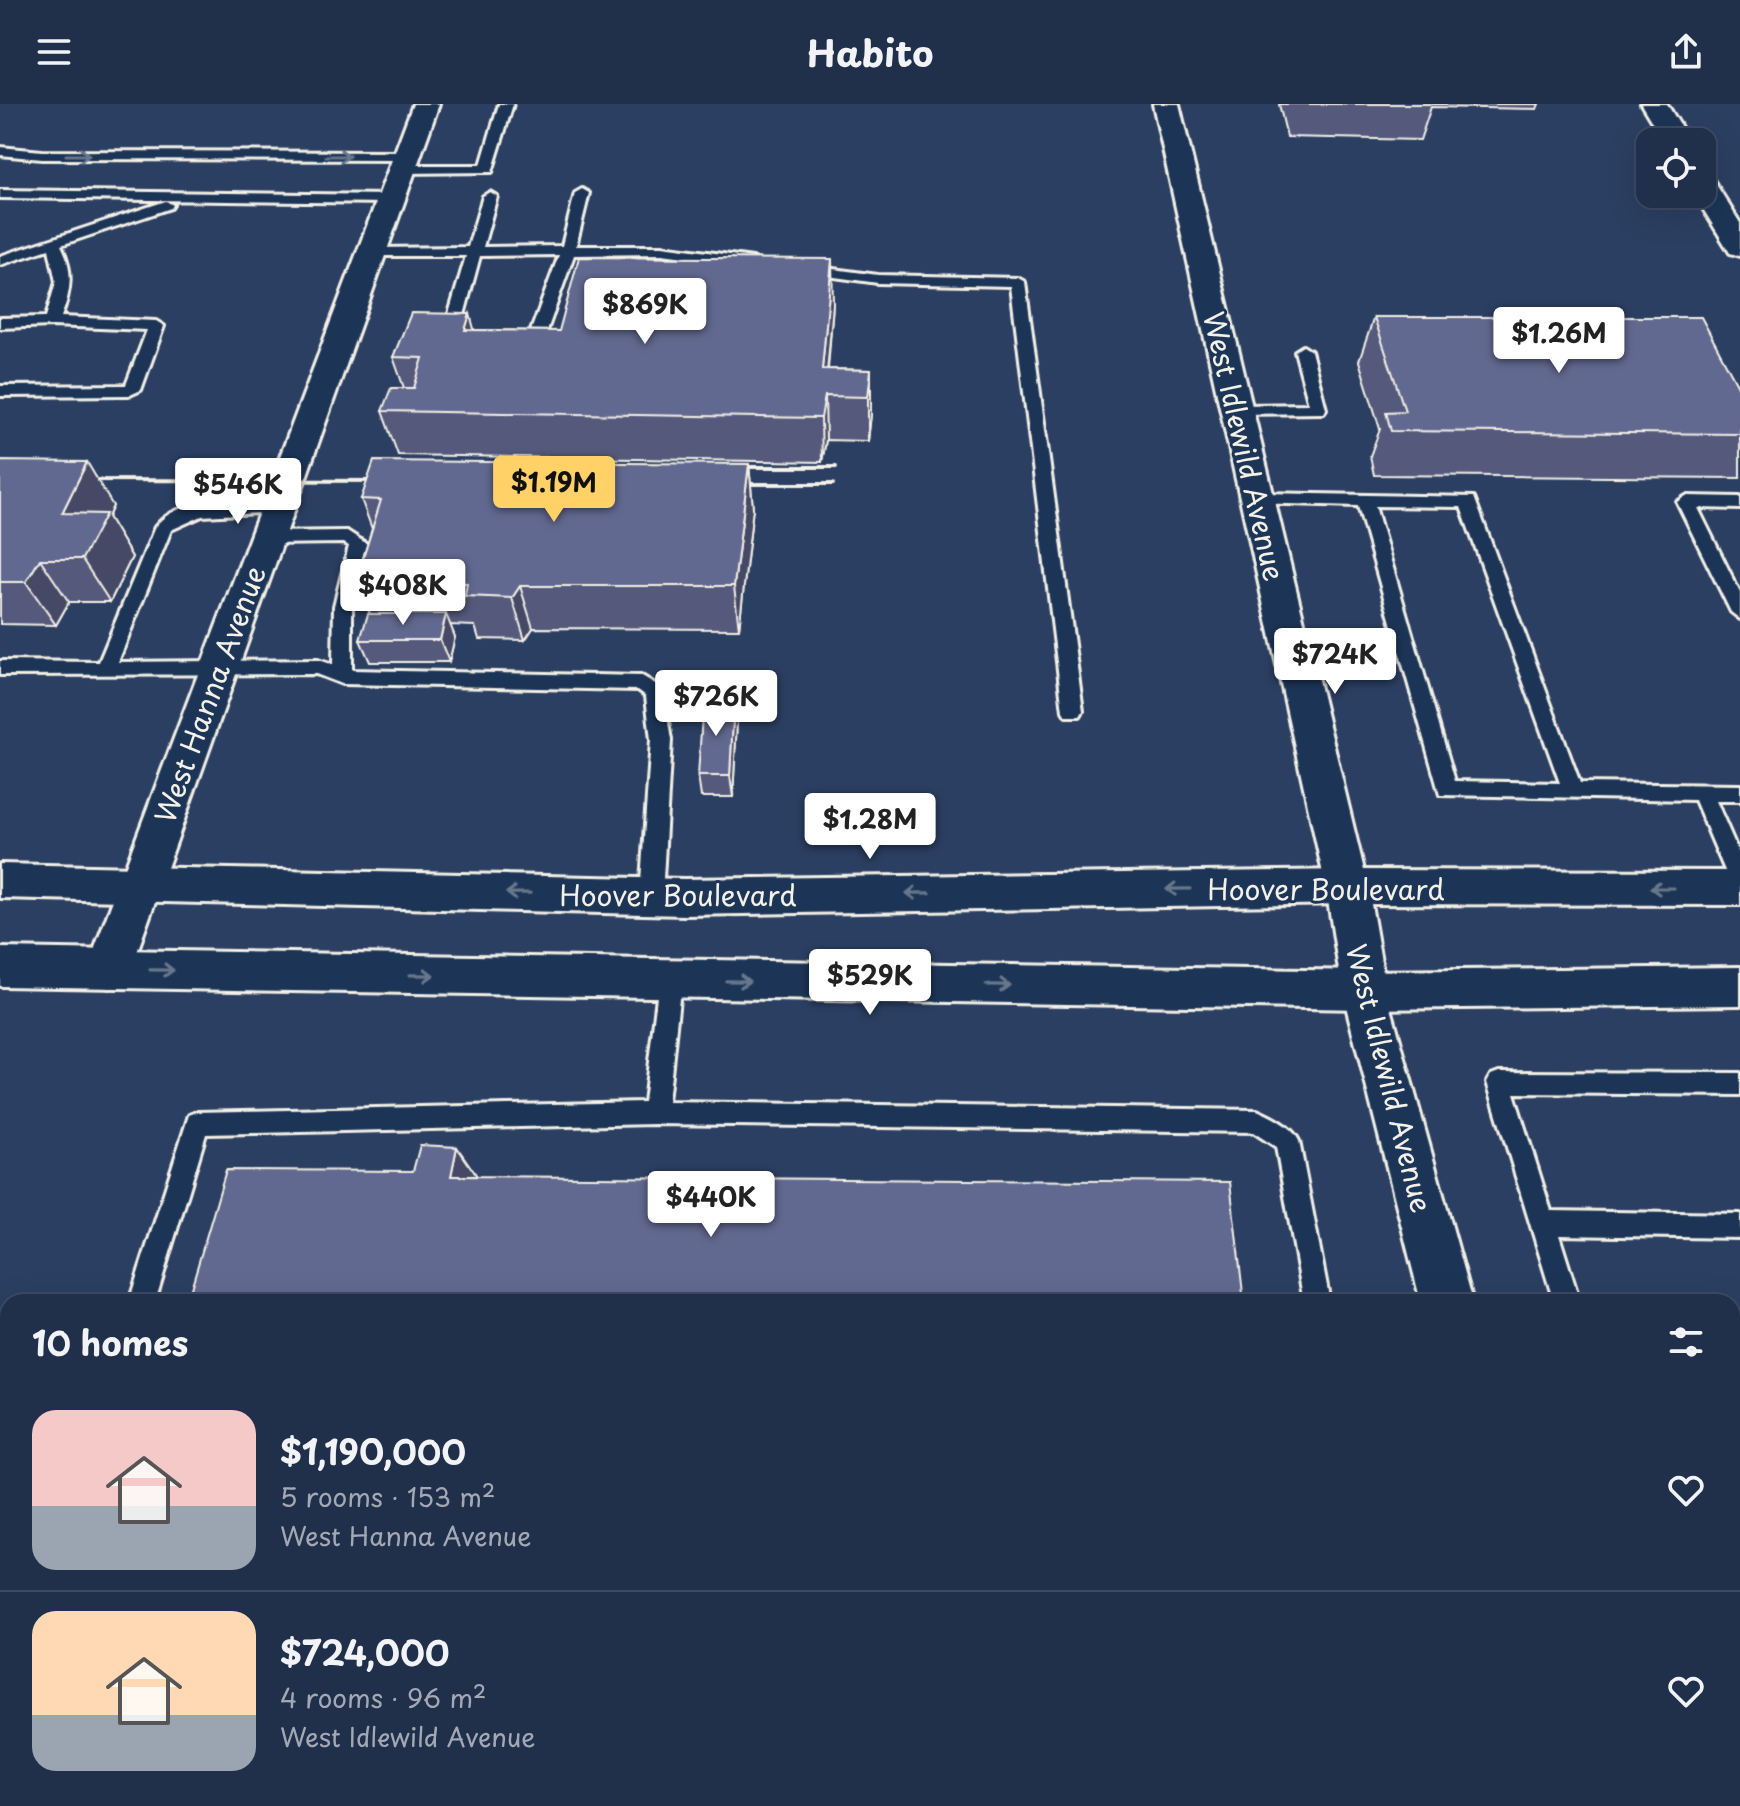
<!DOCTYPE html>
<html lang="en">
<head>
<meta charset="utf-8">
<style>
	body { margin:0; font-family:"Playpen Sans",sans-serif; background:#2d3b54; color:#f1f3f6; height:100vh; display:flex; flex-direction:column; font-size:30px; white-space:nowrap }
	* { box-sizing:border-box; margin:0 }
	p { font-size:26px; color:#a2a9b5 }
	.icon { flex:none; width:44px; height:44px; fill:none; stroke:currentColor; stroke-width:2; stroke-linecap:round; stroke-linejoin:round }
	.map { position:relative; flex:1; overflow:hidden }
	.drawer { position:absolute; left:0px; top:1190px; width:1740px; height:512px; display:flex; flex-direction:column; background:#202f4a; border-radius:24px 24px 0 0; box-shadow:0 8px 32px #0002,0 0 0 2px #3d4a62 }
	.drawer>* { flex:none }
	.tools { position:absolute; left:1636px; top:24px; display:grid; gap:16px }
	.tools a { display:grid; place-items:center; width:80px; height:80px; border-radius:16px; background:#202f4a; box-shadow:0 8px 32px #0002,0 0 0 2px #3d4a62; font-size:40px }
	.price { position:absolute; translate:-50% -68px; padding:0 18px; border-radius:8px; background:#fff; color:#222; font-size:26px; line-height:52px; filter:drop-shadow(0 2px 4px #0008) }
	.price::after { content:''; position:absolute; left:50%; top:48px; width:24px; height:18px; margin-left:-12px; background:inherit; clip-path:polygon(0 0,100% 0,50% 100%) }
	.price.on { background:#ffd166; color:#111 }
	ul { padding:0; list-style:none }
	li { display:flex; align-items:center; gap:24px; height:200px; padding:0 32px }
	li+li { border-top:2px solid #3d4a62 }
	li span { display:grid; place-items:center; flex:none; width:224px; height:160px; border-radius:24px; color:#555 }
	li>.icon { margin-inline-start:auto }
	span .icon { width:96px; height:96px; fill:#fffc; stroke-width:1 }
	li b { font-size:34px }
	h2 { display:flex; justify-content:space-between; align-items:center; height:96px; padding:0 32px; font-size:34px }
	header { display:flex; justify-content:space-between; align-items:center; height:104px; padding:0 32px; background:#202f4a; font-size:36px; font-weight:700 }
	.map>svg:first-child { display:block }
</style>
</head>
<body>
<header><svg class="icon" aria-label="menu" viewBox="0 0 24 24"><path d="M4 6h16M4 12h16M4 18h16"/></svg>Habito<svg class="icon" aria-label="share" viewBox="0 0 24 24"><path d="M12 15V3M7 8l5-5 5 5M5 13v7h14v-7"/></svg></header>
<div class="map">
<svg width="1740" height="1702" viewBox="0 0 1740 1702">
	<rect width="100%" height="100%" fill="#2b3f62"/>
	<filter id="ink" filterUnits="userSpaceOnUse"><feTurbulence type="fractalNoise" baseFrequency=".0125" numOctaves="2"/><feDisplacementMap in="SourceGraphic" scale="16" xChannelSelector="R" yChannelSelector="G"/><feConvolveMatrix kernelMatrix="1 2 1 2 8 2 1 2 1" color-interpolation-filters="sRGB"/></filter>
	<g filter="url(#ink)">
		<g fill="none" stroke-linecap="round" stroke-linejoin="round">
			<defs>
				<path id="service" d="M 499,0 L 513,0 L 492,68 L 401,69 L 394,65 L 401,61 L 481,61 Z
					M 0,43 L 42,47 L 407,48 L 414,52 L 407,56 L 42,55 L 0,51 Z
					M 582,85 L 589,89 L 576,142 L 662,142 L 753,154 L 760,158 L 753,162 L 662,150 L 574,151 L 544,235 L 536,240 L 528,235 L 559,151 L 480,152 L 457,237 L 449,242 L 441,237 L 466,152 L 371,152 L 364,148 L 371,144 L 468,143 L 483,92 L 490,88 L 497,92 L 483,143 L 562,142 L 575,89 Z
					M 0,86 L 390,91 L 397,95 L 390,99 L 0,94 Z
					M 166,97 L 173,101 L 171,104 L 61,141 C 74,167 71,187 61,213 L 156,217 L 164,222 L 141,286 L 130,291 L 0,292 L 0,282 L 126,281 L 147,226 L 52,222 L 0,224 L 0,214 L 46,213 L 56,178 L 49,145 L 0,161 L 0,152 Z
					M 803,161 L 878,171 L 1018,174 L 1025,178 L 1083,607 L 1080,612 L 1066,612 L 1063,607 L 1011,182 L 878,179 L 798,168 L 796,165 Z
					M 1303,242 L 1311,247 L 1326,305 L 1324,309 L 1231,310 L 1229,306 L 1237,301 L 1309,300 L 1295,247 Z
					M 1257,389 L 1474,393 L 1580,679 L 1740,681 L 1740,697 L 1716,697 L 1740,752 L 1740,785 L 1732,782 L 1729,776 L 1695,696 L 1440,691 L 1358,402 L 1251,399 L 1248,395 ZM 1375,402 L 1461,403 L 1560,679 L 1455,677 Z
					M 1686,392 L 1740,393 L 1740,405 L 1698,404 L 1740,489 L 1740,515 L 1731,508 L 1677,398 Z
					M 276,398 L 282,400 L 285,404 L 282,408 L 202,412 L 171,426 L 118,558 L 318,556 L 333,561 L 334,502 L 349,442 L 344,439 L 265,440 L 256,434 L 265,428 L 347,427 L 367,440 L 352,502 L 352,566 L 642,572 L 662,584 L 671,636 L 662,792 L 659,798 L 651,801 L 643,798 L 640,792 L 651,636 L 646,592 L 638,586 L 342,580 L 316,570 L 0,571 L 0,557 L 99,558 L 155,423 C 180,390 240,399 276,398 Z
					M 670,866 L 678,869 L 681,876 L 668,998 L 1257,1006 C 1271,1012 1293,1023 1299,1037 L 1330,1198 L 1304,1198 L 1276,1043 L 1253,1028 L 655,1020 L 206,1030 L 155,1198 L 129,1198 L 189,1011 L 197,1008 L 644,998 L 659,876 L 662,869 Z
					M 1499,968 L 1740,969 L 1740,991 L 1514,989 L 1551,1107 L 1740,1110 L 1740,1134 L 1559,1131 L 1580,1198 L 1554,1198 L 1487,978 L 1491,971 Z
					M 1732,1525 L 1740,1529 L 1740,1571 L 1732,1567 Z
					M 8,1624 L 8,1677 L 0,1680 L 0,1627 Z
					M 643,1694 L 673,1694 L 673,1702 L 643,1702 Z
					M 847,1694 L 877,1694 L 877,1702 L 847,1702 Z
					M 1021,1694 L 1051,1694 L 1051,1702 L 1021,1702 Z"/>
				<path id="minor" d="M 413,0 L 439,0 L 131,865 L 125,878 L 109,884 L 93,878 L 87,865 Z
					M 1153,0 L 1179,0 L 1368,783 L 1386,886 L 1473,1198 L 1421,1198 L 1342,886 L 1326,783 Z
					M 1641,0 L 1667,0 L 1690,38 L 1664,38 Z
					M 1702,72 L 1712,74 L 1740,119 L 1740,152 L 1730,149 L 1694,90 L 1702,90 Z
					M 1637,1694 L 1702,1694 L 1705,1702 L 1640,1702 Z"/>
				<path id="secondary" d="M 0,760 L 685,775 L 1347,766 L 1740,767 L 1740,801 L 1347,800 L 685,811 L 0,794 Z
					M 0,844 L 1364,867 L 1740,863 L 1740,901 L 1364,905 L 0,882 Z"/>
			</defs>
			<use href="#service" stroke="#f4f1e8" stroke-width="6"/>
			<use href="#minor" stroke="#f4f1e8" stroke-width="6"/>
			<use href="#secondary" stroke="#f4f1e8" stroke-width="6"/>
			<use href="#service" fill="#1d3557" fill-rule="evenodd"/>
			<use href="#minor" fill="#1d3557" fill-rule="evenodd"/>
			<use href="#secondary" fill="#1d3557" fill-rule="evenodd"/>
			<path stroke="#f4f1e8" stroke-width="4" d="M 728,363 L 836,363
				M 77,376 L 389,377
				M 729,380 L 833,380"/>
		</g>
		<path fill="#545a7c" stroke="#f4f1e8" stroke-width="2" d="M 1279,0 L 1539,0 L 1537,5 L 1431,3 L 1420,36 L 1287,33 Z
			M 833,200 L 828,265 L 871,266 L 871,310 L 868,337 L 826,336 L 822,358 L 398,351 L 382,307 L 404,284 L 393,253 L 474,226 L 559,227 Z
			M 1374,213 L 1740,286 L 1740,374 L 1374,371 L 1370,352 L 1380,325 L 1359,257 Z
			M 0,357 L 113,402 L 108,413 L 132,453 L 110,498 L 69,498 L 56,521 L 0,520 Z
			M 749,360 L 753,404 L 739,525 L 533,524 L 525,536 L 479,535 L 475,522 L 450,521 L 455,533 L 449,558 L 370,558 L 360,536 L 370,510 L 356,477 L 372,425 L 361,395 Z
			M 734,595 L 737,617 L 733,693 L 701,693 L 698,672 Z"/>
		<path fill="#454a65" stroke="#f4f1e8" stroke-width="2" d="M 832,155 L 833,200 L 825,292 L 826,336 L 822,358 L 821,314 L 822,265 Z
			M 470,210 L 482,255 L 465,226 Z
			M 871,266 L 871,310 L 868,337 L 868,293 Z
			M 87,358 L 113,402 L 108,413 L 132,453 L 110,498 L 82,455 L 62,409 Z
			M 749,360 L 753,404 L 739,525 L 734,482 Z
			M 40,455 L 69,498 L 56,521 L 26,478 Z
			M 520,482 L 533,524 L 525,536 L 512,494 Z
			M 446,510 L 455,533 L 449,558 L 440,536 Z
			M 734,595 L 737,617 L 733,693 L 730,672 Z
			M 457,1043 L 477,1072 L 451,1072 Z
			M 415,1694 L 442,1694 L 441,1702 L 414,1702 Z"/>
		<path fill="#626990" stroke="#f4f1e8" stroke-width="2" d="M 579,153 L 832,155 L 822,265 L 871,266 L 868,293 L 825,292 L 821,314 L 382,307 L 391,284 L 414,284 L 423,254 L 393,253 L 411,209 L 470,210 L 465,226 L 559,227 Z
			M 1374,213 L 1701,213 L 1740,286 L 1740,330 L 1391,327 L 1386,308 L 1405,307 Z
			M 0,357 L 87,358 L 62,409 L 106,410 L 82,455 L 40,455 L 26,478 L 0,478 Z
			M 374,357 L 749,360 L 734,482 L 520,482 L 512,494 L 465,492 L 467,479 L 356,477 L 381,396 L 361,395 Z
			M 368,510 L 446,510 L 440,536 L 360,536 Z
			M 734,595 L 730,672 L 698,672 L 703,596 Z
			M 420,1041 L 457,1043 L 451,1072 L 1230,1078 L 1244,1198 L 187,1198 L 226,1066 L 413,1067 Z
			M 42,1694 L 415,1694 L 414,1702 L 39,1702 Z"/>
		<defs><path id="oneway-shaft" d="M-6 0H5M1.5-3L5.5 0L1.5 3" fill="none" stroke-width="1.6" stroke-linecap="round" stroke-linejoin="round" transform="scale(2)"/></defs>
		<g stroke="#68778a">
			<use href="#oneway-shaft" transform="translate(78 51)"/>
			<use href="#oneway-shaft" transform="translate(338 52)"/>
			<use href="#oneway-shaft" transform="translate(1662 784) rotate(-180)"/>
			<use href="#oneway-shaft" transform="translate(1178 785) rotate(179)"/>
			<use href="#oneway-shaft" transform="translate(518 789) rotate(-179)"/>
			<use href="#oneway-shaft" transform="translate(918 789) rotate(179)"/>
			<use href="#oneway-shaft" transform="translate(162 866) rotate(1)"/>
			<use href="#oneway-shaft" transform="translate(422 871) rotate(1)"/>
			<use href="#oneway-shaft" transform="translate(738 877) rotate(1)"/>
			<use href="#oneway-shaft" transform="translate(998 881) rotate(1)"/>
		</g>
	</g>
	<g text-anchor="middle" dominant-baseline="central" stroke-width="6" stroke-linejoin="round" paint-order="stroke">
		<g font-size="28" fill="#f4f1e8" stroke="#1d3557">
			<text transform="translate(1245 342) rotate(77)">West Idlewild Avenue</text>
			<text transform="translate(209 590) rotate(-70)">West Hanna Avenue</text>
			<text x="1326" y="784">Hoover Boulevard</text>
			<text x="678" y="790">Hoover Boulevard</text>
			<text transform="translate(1390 974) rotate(76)">West Idlewild Avenue</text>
		</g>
	</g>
</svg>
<div class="tools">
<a><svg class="icon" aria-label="locate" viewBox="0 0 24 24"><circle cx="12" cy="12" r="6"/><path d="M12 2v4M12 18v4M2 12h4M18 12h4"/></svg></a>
</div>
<b class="price" style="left:645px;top:242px">$869K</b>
<b class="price" style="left:1559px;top:271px">$1.26M</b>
<b class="price on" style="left:554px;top:420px">$1.19M</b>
<b class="price" style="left:238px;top:422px">$546K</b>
<b class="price" style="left:403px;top:523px">$408K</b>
<b class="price" style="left:1335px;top:592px">$724K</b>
<b class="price" style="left:716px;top:634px">$726K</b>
<b class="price" style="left:870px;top:757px">$1.28M</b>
<b class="price" style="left:870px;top:913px">$529K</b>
<b class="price" style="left:711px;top:1135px">$440K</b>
<section class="drawer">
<h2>10 homes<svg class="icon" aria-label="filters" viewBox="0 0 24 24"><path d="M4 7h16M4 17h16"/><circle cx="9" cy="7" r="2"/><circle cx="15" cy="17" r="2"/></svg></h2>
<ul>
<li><span style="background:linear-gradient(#f6c9c9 60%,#9aa5b1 0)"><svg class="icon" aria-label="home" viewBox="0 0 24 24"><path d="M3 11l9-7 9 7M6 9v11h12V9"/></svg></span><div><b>$1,190,000</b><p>5 rooms · 153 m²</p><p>West Hanna Avenue</p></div><svg class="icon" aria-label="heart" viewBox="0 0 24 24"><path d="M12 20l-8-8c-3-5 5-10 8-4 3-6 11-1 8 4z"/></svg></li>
<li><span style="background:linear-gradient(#ffd9b3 65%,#9aa5b1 0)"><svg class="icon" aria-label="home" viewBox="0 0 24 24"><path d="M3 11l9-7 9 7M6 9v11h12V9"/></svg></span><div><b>$724,000</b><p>4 rooms · 96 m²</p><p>West Idlewild Avenue</p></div><svg class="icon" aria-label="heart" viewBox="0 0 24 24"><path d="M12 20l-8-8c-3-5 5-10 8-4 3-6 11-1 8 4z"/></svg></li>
</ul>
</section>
</div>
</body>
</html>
